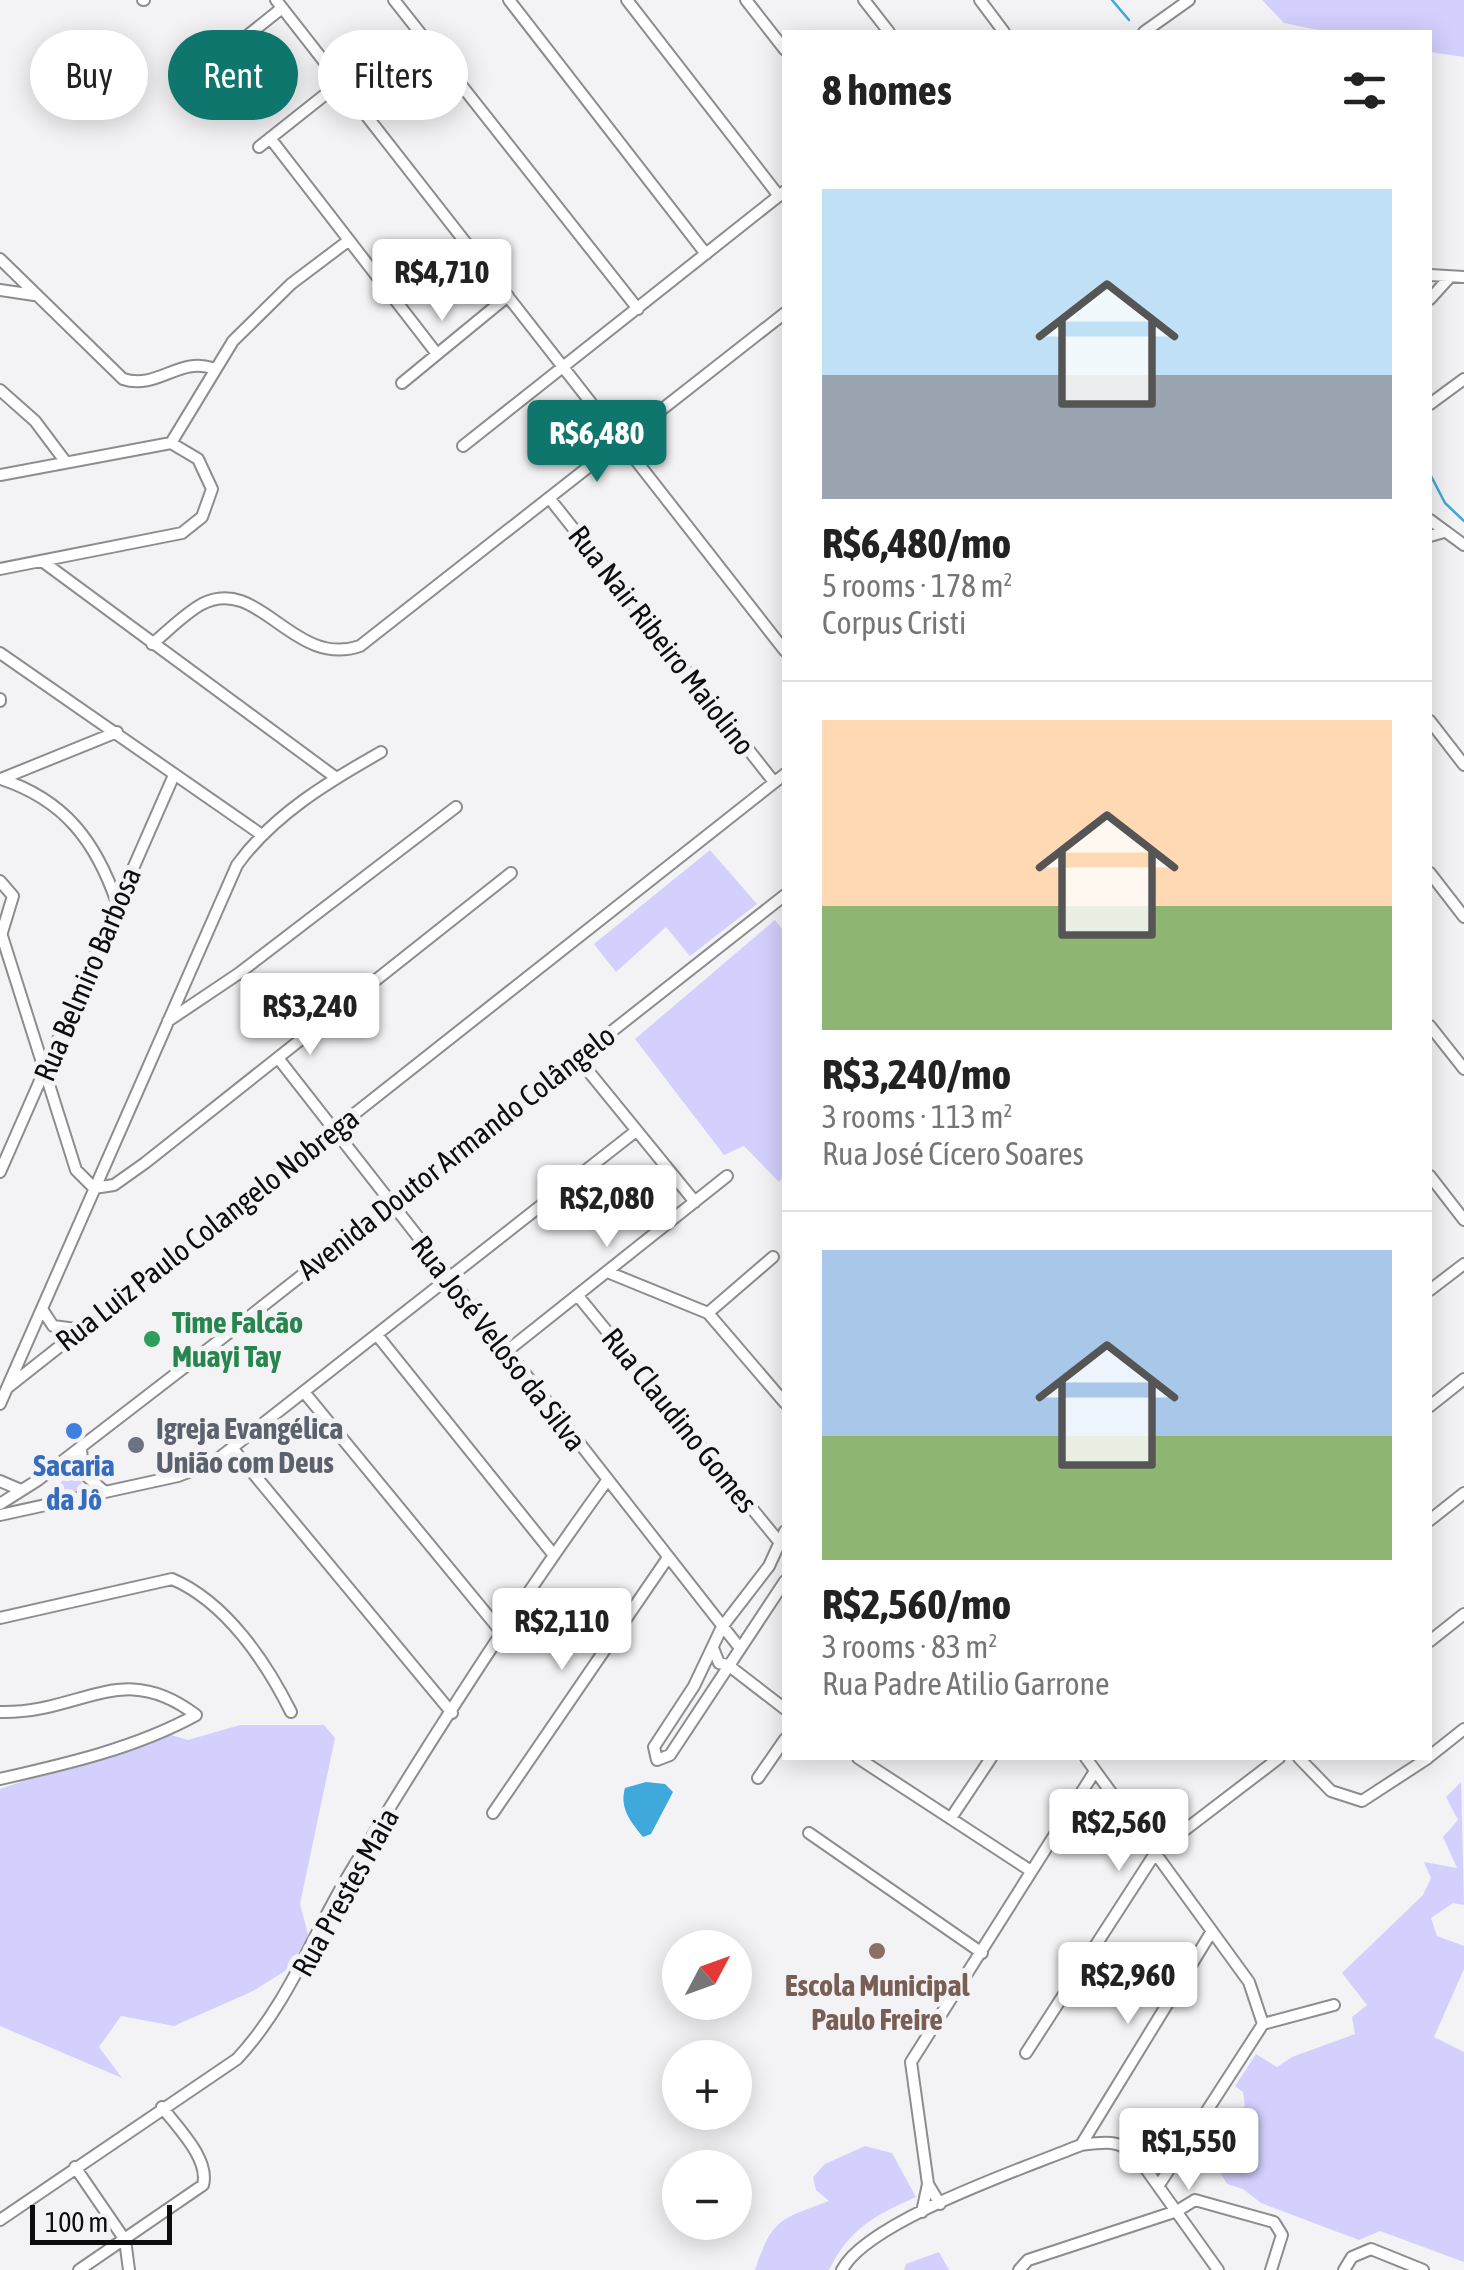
<!DOCTYPE html>
<html lang="en">
<head>
<meta charset="utf-8">
<style>
	body { margin:0; font-family:"Asap Condensed",sans-serif; background:#f2f2f2; color:#222; height:100vh; display:flex; flex-direction:column; font-size:38px; white-space:nowrap }
	* { box-sizing:border-box; margin:0 }
	p { font-size:32px; color:#767676 }
	.icon { flex:none; width:55px; height:55px; fill:none; stroke:currentColor; stroke-width:2; stroke-linecap:round; stroke-linejoin:round }
	.map { position:relative; flex:1; overflow:hidden }
	.panel { position:absolute; left:782px; top:30px; width:650px; height:1730px; display:flex; flex-direction:column; background:#fff; border-radius:0px; box-shadow:0 5px 25px #0003 }
	.panel>* { flex:none }
	.hud { position:absolute; left:30px; top:30px; width:602px; height:90px; display:flex; gap:20px }
	.needle { width:65px; rotate:49deg }
	.buttons { position:absolute; left:662px; top:1930px; display:grid; gap:20px }
	.buttons a { display:grid; place-items:center; width:90px; height:90px; border-radius:50%; background:#fff; box-shadow:0 5px 25px #0003; font-size:50px }
	.scale { position:absolute; left:30px; bottom:25px; width:142px; box-sizing:border-box; padding-left:10px; border:5px solid #0d0d0e; border-top:0; font-size:28px; line-height:35px; white-space:nowrap; color:#0d0d0e; -webkit-text-stroke:8px #f3f2f4; paint-order:stroke }
	.price { position:absolute; translate:-50% -85px; padding:0 22px; border-radius:10px; background:#fff; color:#222; font-size:32px; line-height:65px; filter:drop-shadow(0 2px 5px #0008) }
	.price::after { content:''; position:absolute; left:50%; top:60px; width:30px; height:22px; margin-left:-15px; background:inherit; clip-path:polygon(0 0,100% 0,50% 100%) }
	.price.selected { background:#0f766e; color:#fff }
	ul { padding:0; list-style:none }
	li { display:grid; align-content:center; gap:20px; height:530px; padding:0 40px }
	li+li { border-top:2px solid #e0e0e0 }
	li span { display:grid; place-items:center; height:310px; border-radius:0px; color:#555 }
	li>.icon { margin-inline-start:auto }
	span .icon { width:180px; height:180px; fill:#fffc; stroke-width:1 }
	li b { font-size:42px }
	h2 { display:flex; justify-content:space-between; align-items:center; height:120px; padding:0 40px; font-size:42px }
	.chip { padding:0 35px; border-radius:45px; background:#fff; box-shadow:0 5px 25px #0003; font-size:35px; line-height:90px }
	.chip.selected { background:#0f766e; color:#fff }
	.map>svg:first-child { display:block }
</style>
</head>
<body>
<div class="map">
<svg width="1464" height="2270" viewBox="0 0 1464 2270">
	<rect width="100%" height="100%" fill="#f3f2f4"/>
	<path fill="#d4d0fe" d="M 1262,0 L 1464,0 L 1464,57 L 1430,52 L 1430,32 L 1328,32 L 1284,23 Z
		M 710,850 L 757,904 L 690,956 L 666,927 L 616,972 L 594,944 Z
		M 775,920 L 785,933 L 785,1174 L 779,1182 L 744,1146 L 724,1155 L 635,1039 Z
		M 71,1473 L 80,1478 L 83,1489 L 43,1499 Z
		M 240,1725 L 324,1725 L 335,1738 L 300,1904 L 309,1938 L 285,1971 L 253,1991 L 174,2026 L 121,2016 L 99,2047 L 122,2078 L 0,2026 L 0,1789 L 164,1733 L 188,1740 Z
		M 1461,1782 L 1464,1905 L 1453,1903 L 1431,1918 L 1437,1936 L 1464,1946 L 1464,1969 L 1434,2037 L 1464,2052 L 1464,2262 L 1380,2231 L 1359,2240 L 1261,2203 L 1243,2189 L 1227,2184 L 1214,2162 L 1219,2126 L 1245,2106 L 1243,2092 L 1235,2086 L 1256,2054 L 1277,2067 L 1292,2057 L 1355,2034 L 1352,2017 L 1367,2005 L 1342,1973 L 1423,1895 L 1431,1878 L 1424,1862 L 1457,1868 L 1443,1837 L 1458,1820 L 1446,1797 Z
		M 865,2146 L 892,2153 L 916,2197 C 874,2216 850,2228 829,2270 L 755,2270 C 772,2218 781,2219 829,2201 L 816,2190 L 813,2177 L 825,2164 Z
		M 939,2252 L 949,2270 L 904,2270 L 906,2264 Z"/>
	<path fill="#3ea9da" d="M 646,1782 L 665,1784 L 673,1792 L 651,1834 L 643,1837 C 631,1822 619,1808 625,1788 Z"/>
	<g fill="none" stroke-linecap="round" stroke-linejoin="round">
		<path stroke="#3ea9da" stroke-width="2.5" d="M 1112,0 L 1129,20
			M 1430,474 L 1445,503 L 1464,521"/>
		<defs>
			<path id="minor" d="M 143,0 L 144,0
				M 276,0 L 785,651
				M 394,0 L 638,309
				M 509,0 L 706,254
				M 627,0 L 779,196
				M 746,0 L 785,50
				M 864,0 L 889,32
				M 980,0 L 1004,32
				M 1144,32 L 1189,0
				M 187,84 L 282,8
				M 270,138 L 437,354
				M 259,147 L 341,82
				M 0,259 L 123,379 C 157,390 179,357 212,368
				M 1430,275 L 1464,277
				M 0,290 L 34,295
				M 1430,299 L 1449,278
				M 402,383 L 508,296
				M 0,390 L 35,421 L 65,461
				M 1430,404 L 1464,379
				M 171,443 L 233,341 L 291,284 L 348,241
				M 463,446 L 785,191
				M 0,475 L 171,443 L 198,459 L 212,489 L 202,517 L 182,533 L 0,569
				M 550,499 L 774,782
				M 1430,520 L 1464,545
				M 1430,536 L 1444,532
				M 42,561 L 335,777
				M 152,644 C 168,631 184,614 202,604 C 259,574 293,669 360,646 L 785,313
				M 0,653 L 262,835
				M 0,699 L 0,701
				M 1430,721 L 1464,765
				M 1,779 C 65,800 96,842 117,903
				M 1,779 L 117,732
				M 1430,873 L 1464,917
				M 0,881 L 13,896 L 0,939
				M 2,936 L 76,1170 L 94,1188 L 114,1185 L 145,1163 L 511,873
				M 168,1021 L 238,974 L 456,807
				M 1430,1026 L 1464,1069
				M 576,1056 L 695,1202
				M 278,1058 L 739,1647
				M 0,1172 L 174,775
				M 1430,1176 L 1464,1220
				M 610,1273 L 708,1313 L 785,1403
				M 1430,1290 L 1464,1264
				M 578,1296 L 781,1544
				M 42,1309 L 53,1326 L 76,1329
				M 708,1313 L 773,1257
				M 377,1335 L 553,1554
				M 507,1351 L 727,1176
				M 7,1388 L 785,774
				M 304,1392 L 503,1634
				M 0,1404 L 237,865 C 273,815 328,782 381,752
				M 1430,1406 L 1464,1379
				M 81,1448 L 83,1473 L 105,1492
				M 233,1449 L 452,1713
				M 0,1481 L 21,1490
				M 0,1504 L 38,1480 L 212,1346 L 785,895
				M 0,1515 L 178,1476 L 214,1462 L 636,1131
				M 1430,1520 L 1464,1493
				M 785,1531 L 769,1566 L 722,1627 L 694,1686 L 654,1747 L 657,1760 L 670,1755 L 785,1581
				M 0,1618 L 172,1579 C 226,1602 266,1662 291,1712
				M 1430,1641 L 1464,1614
				M 713,1648 L 719,1663 L 728,1665 L 785,1709
				M 0,1712 C 82,1714 121,1658 196,1715 C 136,1748 66,1764 0,1779
				M 1430,1756 L 1464,1729
				M 858,1758 L 1031,1871
				M 1086,1758 L 1249,1982 L 1263,2024
				M 1299,1758 L 1331,1791 L 1362,1801 L 1428,1758
				M 758,1778 L 785,1739
				M 493,1813 L 667,1559
				M 951,1818 L 991,1758
				M 809,1833 L 982,1953
				M 1026,2053 L 1156,1852 L 1279,1758
				M 1081,2145 L 1212,1931
				M 75,2167 L 125,2240 L 129,2270
				M 928,2184 L 911,2062 L 1095,1771
				M 1159,2185 L 1263,2024 L 1334,2005
				M 922,2212 L 928,2184 L 940,2204
				M 0,2220 L 237,2059 C 289,2003 312,1935 351,1871 C 431,1739 515,1607 606,1482
				M 79,2270 L 203,2185 C 210,2159 177,2127 162,2107
				M 842,2270 C 867,2221 1027,2167 1081,2145 C 1103,2142 1119,2139 1136,2155 L 1218,2270
				M 1019,2270 L 1028,2260 L 1177,2211 L 1195,2200 L 1274,2222 L 1282,2235 L 1271,2270
				M 1344,2270 L 1352,2257 L 1371,2249 L 1423,2270"/>
		</defs>
		<use href="#minor" stroke="#8d8d8f" stroke-width="14"/>
		<use href="#minor" stroke="#fff" stroke-width="10"/>
	</g>
	<circle fill="#2e9e5b" stroke="#f3f2f4" stroke-width="4" cx="152" cy="1339" r="10"/>
	<circle fill="#3f7fe0" stroke="#f3f2f4" stroke-width="4" cx="74" cy="1431" r="10"/>
	<circle fill="#6b7280" stroke="#f3f2f4" stroke-width="4" cx="136" cy="1445" r="10"/>
	<circle fill="#8d6e63" stroke="#f3f2f4" stroke-width="4" cx="877" cy="1951" r="10"/>
	<g text-anchor="middle" dominant-baseline="central" stroke-width="10" stroke-linejoin="round" paint-order="stroke">
		<g font-size="30" fill="#0d0d0e" stroke="#f3f2f4">
			<text transform="translate(662 640) rotate(52)">Rua Nair Ribeiro Maiolino</text>
			<text transform="translate(87 974) rotate(-67)">Rua Belmiro Barbosa</text>
			<text transform="translate(456 1152) rotate(-38)">Avenida Doutor Armando Colângelo</text>
			<text transform="translate(207 1229) rotate(-38)">Rua Luiz Paulo Colangelo Nobrega</text>
			<text transform="translate(499 1343) rotate(52)">Rua José Veloso da Silva</text>
			<text transform="translate(680 1420) rotate(51)">Rua Claudino Gomes</text>
			<text transform="translate(345 1892) rotate(-61)">Rua Prestes Maia</text>
		</g>
		<g font-size="30" font-weight="bold" fill="#27864d" stroke="#f3f2f4" text-anchor="start">
			<text x="172" y="1322">Time Falcão<tspan x="172" dy="34">Muayi Tay</tspan></text>
		</g>
		<g font-size="30" font-weight="bold" fill="#5b616d" stroke="#f3f2f4" text-anchor="start">
			<text x="156" y="1428">Igreja Evangélica<tspan x="156" dy="34">União com Deus</tspan></text>
		</g>
		<g font-size="30" font-weight="bold" fill="#366cbe" stroke="#f3f2f4">
			<text x="74" y="1465">Sacaria<tspan x="74" dy="34">da Jô</tspan></text>
		</g>
		<g font-size="30" font-weight="bold" fill="#785e54" stroke="#f3f2f4">
			<text x="877" y="1985">Escola Municipal<tspan x="877" dy="34">Paulo Freire</tspan></text>
		</g>
	</g>
</svg>
<div class="buttons">
<a><svg class="needle" viewBox="-14 -14 28 28"><path d="M0-13l5 13h-10z" fill="#e53935"/><path d="M0 13l5-13h-10z" fill="#767676"/></svg></a>
<a>+</a>
<a>−</a>
</div>
<div class="scale">100 m</div>
<b class="price" style="left:442px;top:324px">R$4,710</b>
<b class="price selected" style="left:597px;top:485px">R$6,480</b>
<b class="price" style="left:310px;top:1058px">R$3,240</b>
<b class="price" style="left:607px;top:1250px">R$2,080</b>
<b class="price" style="left:562px;top:1673px">R$2,110</b>
<b class="price" style="left:1119px;top:1874px">R$2,560</b>
<b class="price" style="left:1128px;top:2027px">R$2,960</b>
<b class="price" style="left:1189px;top:2193px">R$1,550</b>
<div class="hud">
<a class="chip">Buy</a>
<a class="chip selected">Rent</a>
<a class="chip">Filters</a>
</div>
<section class="panel">
<h2>8 homes<svg class="icon" aria-label="filters" viewBox="0 0 24 24"><path d="M4 7h16M4 17h16"/><circle cx="9" cy="7" r="2"/><circle cx="15" cy="17" r="2"/></svg></h2>
<ul>
<li><span style="background:linear-gradient(#bfe0f5 60%,#9aa5b1 0)"><svg class="icon" aria-label="home" viewBox="0 0 24 24"><path d="M3 11l9-7 9 7M6 9v11h12V9"/></svg></span><div><b>R$6,480/mo</b><p>5 rooms · 178 m²</p><p>Corpus Cristi</p></div></li>
<li><span style="background:linear-gradient(#ffd9b3 60%,#8fb573 0)"><svg class="icon" aria-label="home" viewBox="0 0 24 24"><path d="M3 11l9-7 9 7M6 9v11h12V9"/></svg></span><div><b>R$3,240/mo</b><p>3 rooms · 113 m²</p><p>Rua José Cícero Soares</p></div></li>
<li><span style="background:linear-gradient(#a9c7e8 60%,#8fb573 0)"><svg class="icon" aria-label="home" viewBox="0 0 24 24"><path d="M3 11l9-7 9 7M6 9v11h12V9"/></svg></span><div><b>R$2,560/mo</b><p>3 rooms · 83 m²</p><p>Rua Padre Atilio Garrone</p></div></li>
</ul>
</section>
</div>
</body>
</html>
